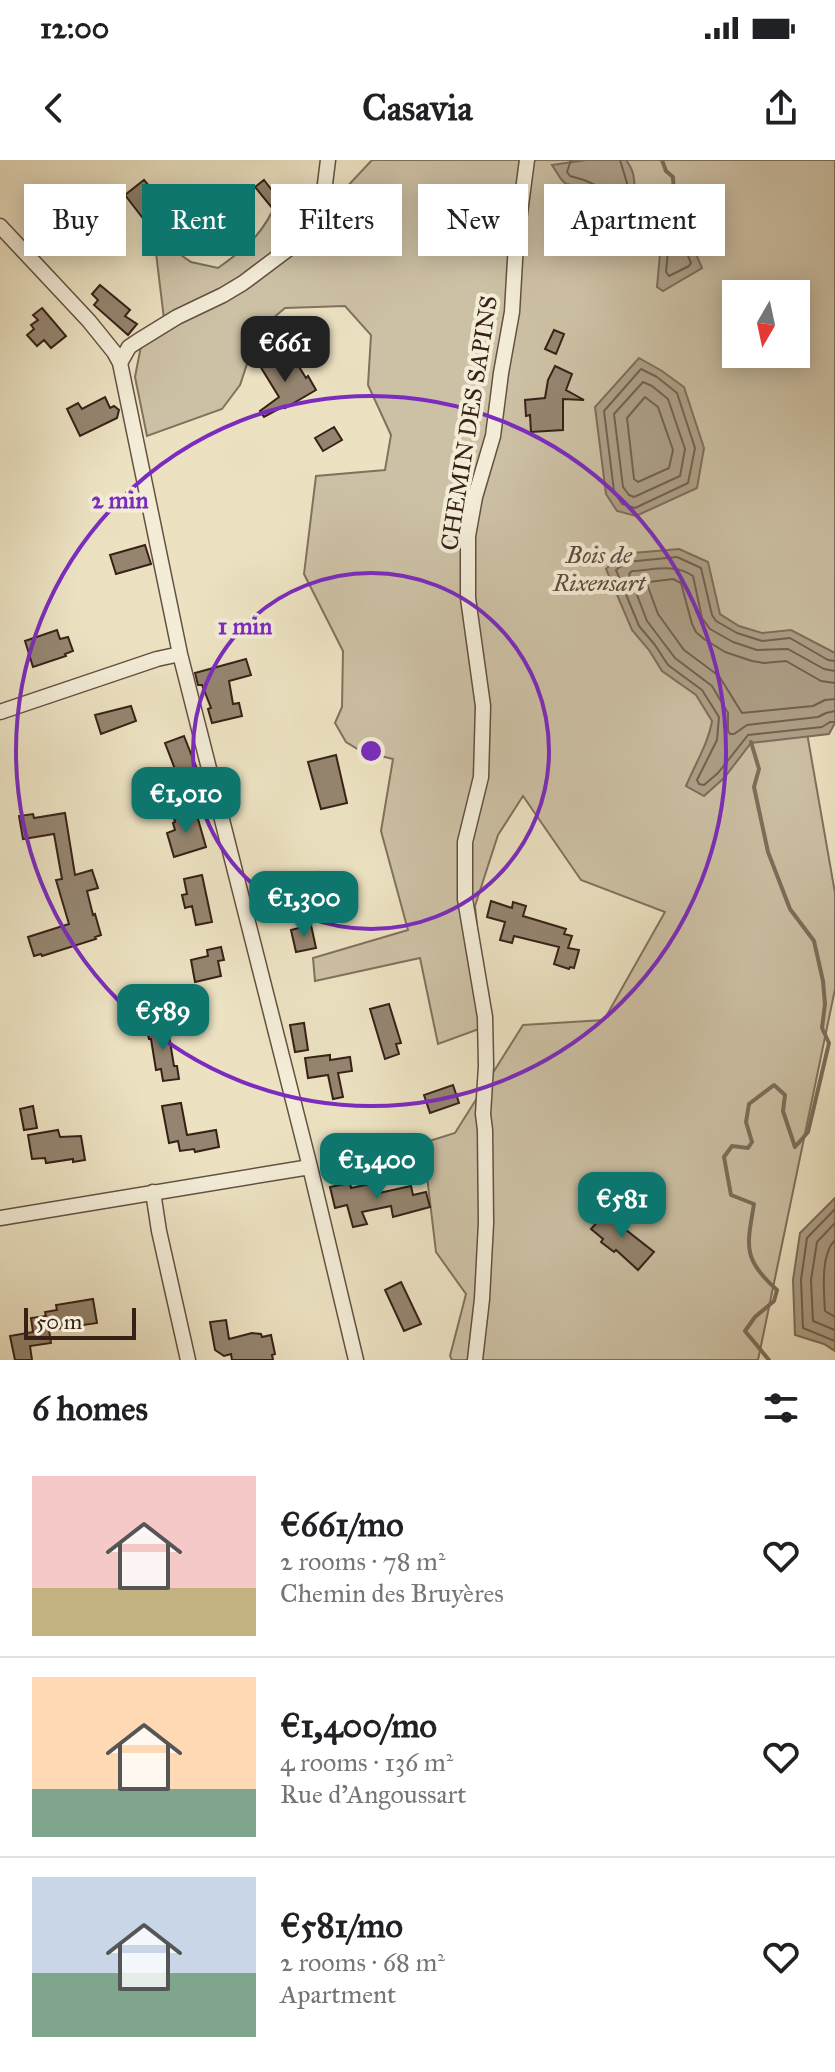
<!DOCTYPE html>
<html lang="en">
<head>
<meta charset="utf-8">
<style>
	body { margin:0; font-family:"IM FELL Great Primer",serif; background:#f6f6f6; color:#202124; height:100vh; display:flex; flex-direction:column; font-size:30px; white-space:nowrap }
	* { box-sizing:border-box; margin:0 }
	p { font-size:26px; color:#757577 }
	.icon { flex:none; width:44px; height:44px; fill:none; stroke:currentColor; stroke-width:2; stroke-linecap:round; stroke-linejoin:round }
	.map { position:relative; height:1200px; overflow:hidden }
	.panel { display:flex; flex-direction:column; background:#fff; flex:1 }
	.panel>* { flex:none }
	.top-card { position:absolute; left:24px; top:24px; width:788px; height:72px; display:flex; gap:16px }
	.needle { width:52px; rotate:189deg }
	.tools { position:absolute; left:722px; top:120px; display:grid; gap:16px }
	.tools a { display:grid; place-items:center; width:88px; height:88px; border-radius:0px; background:#fff; box-shadow:0 4px 20px #0003; font-size:40px }
	.scale { position:absolute; left:24px; bottom:20px; width:112px; box-sizing:border-box; padding-left:8px; border:4px solid #372117; border-top:0; font-size:22px; line-height:28px; white-space:nowrap; color:#372117; -webkit-text-stroke:6px #f3ecd7; paint-order:stroke }
	.price { position:absolute; translate:-50% -68px; padding:0 18px; border-radius:16px; background:#0f766e; color:#fff; font-size:26px; line-height:52px; filter:drop-shadow(0 2px 4px #0008) }
	.price::after { content:''; position:absolute; left:50%; top:48px; width:24px; height:18px; margin-left:-12px; background:inherit; clip-path:polygon(0 0,100% 0,50% 100%) }
	.price.current { background:#222; color:#fff }
	ul { padding:0; list-style:none }
	li { display:flex; align-items:center; gap:24px; height:200px; padding:0 32px }
	li+li { border-top:2px solid #e0e0e0 }
	li span { display:grid; place-items:center; flex:none; width:224px; height:160px; border-radius:0px; color:#555 }
	li>.icon { margin-inline-start:auto }
	span .icon { width:96px; height:96px; fill:#fffc; stroke-width:1 }
	li b { font-size:34px }
	h2 { display:flex; justify-content:space-between; align-items:center; height:96px; padding:0 32px; font-size:34px }
	.pill { padding:0 28px; border-radius:0px; background:#fff; box-shadow:0 4px 20px #0003; font-size:28px; line-height:72px }
	.pill.current { background:#0f766e; color:#fff }
	.status { display:flex; justify-content:space-between; align-items:center; height:56px; padding:0 40px; background:#fff; direction:ltr }
	.status svg { height:22px; fill:currentColor }
	header { display:flex; justify-content:space-between; align-items:center; height:104px; padding:0 32px; background:#fff; font-size:36px; font-weight:700 }
	.map>svg:first-child { display:block }
</style>
</head>
<body>
<div class="status"><b>12:00</b><svg viewBox="0 0 49 12"><path d="M0 12V9h3v3zM5 12V6h3v6zM10 12V3h3v9zM15 12V0h3v12zM26 1h20v11H26zM47 4h2v5h-2z"/></svg></div>
<header><svg class="icon" aria-label="back" viewBox="0 0 24 24"><path d="M15 5l-7 7 7 7"/></svg>Casavia<svg class="icon" aria-label="share" viewBox="0 0 24 24"><path d="M12 15V3M7 8l5-5 5 5M5 13v7h14v-7"/></svg></header>
<div class="map">
<svg width="835" height="1200" viewBox="0 0 835 1200">
	<rect width="100%" height="100%" fill="#ece2c2"/>
	<filter id="stains"><feTurbulence type="fractalNoise" baseFrequency=".0025" numOctaves="4"/><feColorMatrix values="0 0 0 0 .2 0 0 0 0 .09 0 0 0 0 .02 0 0 0 .5 -.17"/></filter>
	<radialGradient id="worn" r=".72"><stop offset=".6" stop-color="#630" stop-opacity="0"/><stop offset="1" stop-color="#630" stop-opacity=".3"/></radialGradient>
	<path fill="#cdc1a5" stroke="#82715e" stroke-width="2" fill-rule="evenodd" d="M 372,0 L 835,0 L 835,521 L 800,533 L 835,733 L 835,829 L 758,1200 L 452,1200 L 450,1196 L 466,1134 L 436,1092 L 423,983 L 455,973 L 523,865 L 604,860 L 665,752 L 581,720 L 523,636 L 498,675 L 475,746 L 487,866 L 438,884 L 420,798 L 315,821 L 313,798 L 408,770 L 381,671 L 393,599 L 361,591 L 346,582 L 335,563 L 342,547 L 343,491 L 304,414 L 316,316 L 385,310 L 391,275 L 368,225 L 371,175 L 345,146 L 285,148 L 258,171 L 240,225 L 222,249 L 147,276 L 135,217 L 142,181 L 164,159 L 156,93 L 165,84 L 191,102 L 218,108 C 249,86 264,73 279,37 L 303,26 L 343,31 ZM 736,134 L 796,134 L 796,194 L 736,194 Z"/>
	<path fill="#aea088" stroke="#7e6d5b" stroke-width="2" d="M 586,0 L 626,0 C 637,14 635,27 632,43 L 623,47 L 581,27 L 566,24 L 561,19 L 552,5 Z
		M 674,35 L 697,46 L 687,73 L 702,108 L 663,131 L 657,127 L 661,83 L 651,51 L 654,38 Z
		M 639,198 L 662,211 L 684,227 L 704,288 L 697,328 L 636,356 L 617,351 L 606,334 L 595,247 Z
		M 679,389 L 708,402 L 720,454 L 739,466 L 762,473 L 791,470 L 835,493 L 835,563 L 829,574 L 751,583 L 724,618 L 704,636 L 686,626 C 695,604 708,584 712,561 L 696,535 L 662,511 L 649,490 L 632,470 L 606,409 L 621,394 Z
		M 835,1038 L 835,1191 L 824,1184 L 795,1175 L 793,1120 L 800,1073 Z"/>
	<g fill="none" stroke-linecap="round" stroke-linejoin="round">
		<path stroke="#726050" stroke-width="2" d="M 571,0 L 567,12 L 570,16 L 584,20 L 622,37 L 625,35 L 627,23 L 620,0
			M 673,43 L 686,51 L 679,74 L 691,103 L 689,106 L 669,116 L 666,112 L 669,81 L 660,50 L 662,45 Z
			M 641,209 L 657,217 L 677,233 L 695,288 L 688,323 L 635,348 L 622,344 L 614,331 L 604,251 Z
			M 643,222 L 652,226 L 668,239 L 685,289 L 680,316 L 634,337 L 629,335 L 623,327 L 614,254 Z
			M 645,237 L 658,247 L 673,290 L 669,308 L 638,322 L 634,319 L 627,258 Z
			M 835,501 L 828,500 L 790,478 L 762,481 L 737,473 L 716,461 L 712,455 L 701,408 L 677,397 L 626,402 L 616,410 L 639,466 L 655,485 L 668,505 L 702,530 L 719,557 L 717,580 L 697,620 L 699,624 L 704,625 L 718,613 L 748,575 L 822,567 L 830,562 L 835,562
			M 835,511 L 824,509 L 788,489 L 757,490 L 733,482 L 710,469 L 702,458 L 693,416 C 675,403 653,410 632,411 L 629,414 L 647,461 L 675,498 L 712,526 L 728,553 L 728,571 L 730,574 L 734,574 L 747,565 L 818,557 L 826,553 L 835,551
			M 835,523 L 821,521 L 786,501 L 764,503 L 752,501 L 725,492 L 704,479 L 696,472 L 692,464 L 681,423 L 673,419 L 649,422 L 647,424 L 658,454 L 684,490 L 719,516 L 742,553 L 813,546 L 825,540 L 835,539
			M 835,1049 L 807,1078 L 801,1120 L 803,1168 L 835,1181
			M 835,1063 L 817,1082 L 811,1120 L 813,1161 L 835,1170
			M 835,1080 C 820,1095 824,1131 825,1151 L 835,1157"/>
		<path stroke="#7e6d5b" stroke-width="4" d="M 662,0 L 666,11 L 673,17 L 674,35
			M 751,582 L 759,609 L 754,627 L 768,692 L 790,749 L 814,781 L 823,821 L 825,844 L 822,868 L 829,883 L 808,972 L 795,987 L 783,951 L 785,935 L 774,925 L 749,944 L 746,962 L 752,982 L 748,988 L 732,986 L 724,997 L 731,1035 L 754,1044 C 747,1086 742,1099 777,1130 L 774,1141 L 755,1157 L 745,1171 L 769,1200"/>
	</g>
	<path fill="#958570" stroke="#372117" stroke-width="2" d="M 144,20 L 160,39 L 169,32 L 171,35 L 177,30 L 192,50 L 222,26 L 232,39 L 186,76 L 168,53 L 155,64 L 149,57 L 145,61 L 125,35 Z
		M 264,20 L 285,47 L 277,54 L 255,27 Z
		M 63,44 L 75,57 L 78,54 L 93,69 L 74,87 L 69,81 L 62,88 L 53,78 L 65,66 L 52,53 Z
		M 100,125 L 130,150 L 125,156 L 137,164 L 128,175 L 94,145 L 98,140 L 92,134 Z
		M 42,148 L 66,176 L 51,188 L 44,180 L 37,186 L 27,175 L 34,169 L 31,165 L 38,160 L 33,155 Z
		M 554,170 L 564,174 L 556,194 L 545,189 Z
		M 271,193 L 282,211 L 296,202 L 306,218 L 308,216 L 316,230 L 285,248 L 284,246 L 264,257 L 260,251 L 279,237 L 257,201 Z
		M 555,206 L 572,214 L 566,230 L 584,240 L 563,239 L 563,270 L 531,272 L 530,255 L 526,256 L 525,240 L 545,238 L 548,220 Z
		M 105,237 L 110,248 L 114,246 L 119,250 L 117,258 L 80,276 L 67,249 L 78,243 L 82,249 Z
		M 334,267 L 342,280 L 323,291 L 315,278 Z
		M 145,385 L 151,404 L 116,414 L 110,395 Z
		M 57,470 L 60,479 L 68,477 L 73,491 L 65,494 L 66,496 L 33,507 L 25,481 Z
		M 246,499 L 251,515 L 229,521 L 233,544 L 239,543 L 242,556 L 212,563 L 208,549 L 211,548 L 202,525 L 198,525 L 195,513 Z
		M 131,546 L 136,561 L 101,574 L 95,555 Z
		M 184,576 L 197,609 L 178,617 L 165,583 Z
		M 336,595 L 347,643 L 321,649 L 308,602 Z
		M 196,652 L 206,687 L 174,697 L 167,673 L 175,670 L 173,663 L 175,662 L 174,658 Z
		M 65,653 L 75,715 L 92,710 L 98,728 L 87,731 L 93,755 L 95,754 L 101,775 L 95,777 L 96,779 L 42,796 L 41,794 L 34,796 L 28,777 L 69,764 L 56,720 L 62,719 L 54,674 L 23,679 L 19,656 L 33,654 L 34,658 Z
		M 318,712 L 321,727 L 299,732 L 296,717 Z
		M 202,715 L 212,762 L 196,765 L 192,746 L 185,748 L 182,735 L 187,734 L 184,719 Z
		M 491,741 L 512,748 L 513,742 L 526,746 L 523,756 L 566,769 L 564,774 L 572,776 L 568,788 L 579,790 L 574,808 L 570,807 L 569,809 L 554,804 L 559,787 L 514,776 L 512,783 L 500,780 L 505,762 L 487,757 Z
		M 311,765 L 316,788 L 296,792 L 291,770 Z
		M 221,787 L 224,800 L 218,801 L 221,816 L 195,822 L 191,800 L 208,796 L 207,790 Z
		M 389,844 L 401,883 L 396,884 L 399,894 L 385,899 L 370,849 Z
		M 304,863 L 308,890 L 295,892 L 290,865 Z
		M 167,864 L 174,906 L 177,906 L 179,919 L 163,921 L 161,909 L 156,910 L 151,879 L 149,879 L 146,867 Z
		M 330,895 L 330,900 L 350,897 L 352,911 L 338,913 L 343,937 L 333,939 L 328,915 L 308,918 L 305,898 Z
		M 453,925 L 459,943 L 430,953 L 424,935 Z
		M 181,943 L 187,975 L 216,970 L 219,987 L 195,992 L 194,989 L 180,991 L 178,981 L 169,983 L 162,946 Z
		M 33,946 L 37,968 L 24,970 L 20,949 Z
		M 58,970 L 60,977 L 81,976 L 85,1000 L 73,1002 L 73,999 L 46,1003 L 45,998 L 32,999 L 28,975 Z
		M 350,1023 L 351,1028 L 374,1023 L 375,1030 L 379,1029 L 379,1033 L 411,1026 L 413,1035 L 426,1032 L 430,1047 L 393,1057 L 391,1046 L 362,1052 L 367,1064 L 353,1067 L 347,1045 L 335,1048 L 330,1027 Z
		M 611,1047 L 621,1056 L 616,1062 L 654,1092 L 638,1110 L 616,1090 L 614,1092 L 601,1082 L 603,1079 L 591,1069 Z
		M 401,1122 L 421,1164 L 404,1171 L 385,1130 Z
		M 93,1139 L 97,1163 L 49,1170 L 51,1183 L 30,1186 L 32,1200 L 15,1200 L 10,1176 L 33,1172 L 31,1158 L 46,1156 L 45,1152 L 57,1150 L 56,1145 Z
		M 226,1160 L 229,1179 L 252,1173 L 261,1174 L 262,1177 L 271,1175 L 275,1194 L 272,1195 L 273,1200 L 232,1200 L 231,1194 L 224,1196 L 215,1190 L 210,1162 Z"/>
	<g fill="none" stroke-linecap="round" stroke-linejoin="round">
		<defs>
			<path id="street" d="M 0,66 L 89,161 L 114,192 L 120,203 L 180,494 L 310,1007 L 356,1200
				M 120,203 L 129,187 L 138,181 L 177,157 L 223,135 L 243,123 L 299,81 L 310,70 L 316,59 L 324,32 L 328,0
				M 0,552 L 157,499 L 180,494
				M 153,1032 L 159,1071 L 188,1200
				M 0,1058 L 310,1007
				M 475,1200 L 482,1139 L 486,1063 L 485,970 L 483,954 L 486,906 L 485,857 L 465,739 L 465,682 L 481,617 L 483,546 L 468,438 L 468,376 L 475,337 L 493,276 L 501,213 L 512,152 L 516,83 L 527,0"/>
		</defs>
		<use href="#street" stroke="#645142" stroke-width="17"/>
		<use href="#street" stroke="#f3ecd7" stroke-width="14"/>
	</g>
	<g fill="none" stroke="#7b2cbf" stroke-width="4">
		<circle cx="371" cy="591" r="178"/>
		<circle cx="371" cy="591" r="355"/>
	</g>
	<g text-anchor="middle" dominant-baseline="central" stroke-width="8" stroke-linejoin="round" paint-order="stroke">
		<g font-size="24" fill="#372117" stroke="#f3ecd7">
			<text transform="translate(469 263) rotate(-81)">CHEMIN DES SAPINS</text>
		</g>
		<g font-size="24" font-style="italic" fill="#5c493a" stroke="#f3ecd7">
			<text x="599" y="395">Bois de<tspan x="599" dy="28">Rixensart</tspan></text>
		</g>
	</g>
	<circle cx="371" cy="591" r="12" fill="#7b2cbf" stroke="#f3ecd7" stroke-width="4"/>
	<g font-size="24" text-anchor="middle" font-weight="bold" fill="#7b2cbf" stroke="#f3ecd7" stroke-width="8" stroke-linejoin="round" paint-order="stroke">
		<text x="120" y="348">2 min</text>
		<text x="245" y="474">1 min</text>
	</g>
	<rect width="100%" height="100%" filter="url(#stains)"/>
	<rect width="100%" height="100%" fill="url(#worn)"/>
</svg>
<div class="tools">
<a><svg class="needle" viewBox="-14 -14 28 28"><path d="M0-13l5 13h-10z" fill="#e53935"/><path d="M0 13l5-13h-10z" fill="#757577"/></svg></a>
</div>
<div class="scale">50 m</div>
<b class="price current" style="left:285px;top:224px">€661</b>
<b class="price" style="left:186px;top:675px">€1,010</b>
<b class="price" style="left:304px;top:779px">€1,300</b>
<b class="price" style="left:163px;top:892px">€589</b>
<b class="price" style="left:377px;top:1041px">€1,400</b>
<b class="price" style="left:622px;top:1080px">€581</b>
<div class="top-card">
<a class="pill">Buy</a>
<a class="pill current">Rent</a>
<a class="pill">Filters</a>
<a class="pill">New</a>
<a class="pill">Apartment</a>
</div>
</div>
<section class="panel">
<h2>6 homes<svg class="icon" aria-label="filters" viewBox="0 0 24 24"><path d="M4 7h16M4 17h16"/><circle cx="9" cy="7" r="2"/><circle cx="15" cy="17" r="2"/></svg></h2>
<ul>
<li><span style="background:linear-gradient(#f6c9c9 70%,#c2b280 0)"><svg class="icon" aria-label="home" viewBox="0 0 24 24"><path d="M3 11l9-7 9 7M6 9v11h12V9"/></svg></span><div><b>€661/mo</b><p>2 rooms · 78 m²</p><p>Chemin des Bruyères</p></div><svg class="icon" aria-label="heart" viewBox="0 0 24 24"><path d="M12 20l-8-8c-3-5 5-10 8-4 3-6 11-1 8 4z"/></svg></li>
<li><span style="background:linear-gradient(#ffd9b3 70%,#7fa58c 0)"><svg class="icon" aria-label="home" viewBox="0 0 24 24"><path d="M3 11l9-7 9 7M6 9v11h12V9"/></svg></span><div><b>€1,400/mo</b><p>4 rooms · 136 m²</p><p>Rue d'Angoussart</p></div><svg class="icon" aria-label="heart" viewBox="0 0 24 24"><path d="M12 20l-8-8c-3-5 5-10 8-4 3-6 11-1 8 4z"/></svg></li>
<li><span style="background:linear-gradient(#c9d6e8 60%,#7fa58c 0)"><svg class="icon" aria-label="home" viewBox="0 0 24 24"><path d="M3 11l9-7 9 7M6 9v11h12V9"/></svg></span><div><b>€581/mo</b><p>2 rooms · 68 m²</p><p>Apartment</p></div><svg class="icon" aria-label="heart" viewBox="0 0 24 24"><path d="M12 20l-8-8c-3-5 5-10 8-4 3-6 11-1 8 4z"/></svg></li>
</ul>
</section>
</body>
</html>
